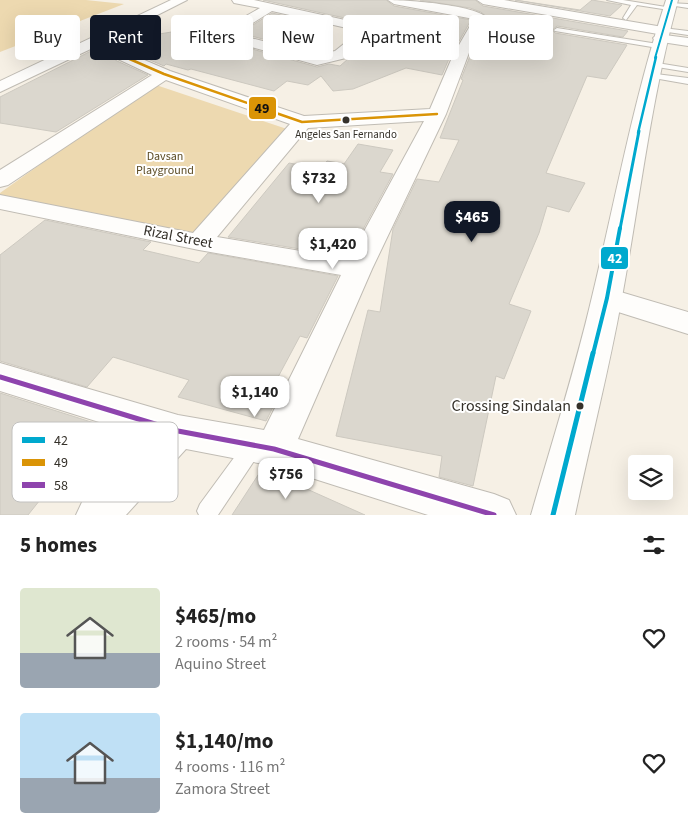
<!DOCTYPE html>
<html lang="en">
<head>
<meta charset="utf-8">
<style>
	body { margin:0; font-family:"Source Sans 3",sans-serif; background:#f2f2f2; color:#222; height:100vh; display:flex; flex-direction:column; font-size:19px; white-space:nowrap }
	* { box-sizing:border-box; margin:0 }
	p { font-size:16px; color:#767676 }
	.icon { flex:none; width:28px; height:28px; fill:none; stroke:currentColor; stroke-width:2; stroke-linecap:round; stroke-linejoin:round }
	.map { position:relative; height:515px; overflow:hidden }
	.panel { display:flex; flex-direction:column; background:#fff; flex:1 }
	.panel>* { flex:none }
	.top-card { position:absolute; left:15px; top:15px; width:659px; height:45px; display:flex; gap:10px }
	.controls { position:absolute; left:628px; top:455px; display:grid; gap:10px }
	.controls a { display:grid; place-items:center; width:45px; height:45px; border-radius:5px; background:#fff; box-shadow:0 5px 20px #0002; font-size:25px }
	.price { position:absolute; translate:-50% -42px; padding:0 11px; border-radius:10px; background:#fff; color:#222; font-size:16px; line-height:32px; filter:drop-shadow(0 1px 2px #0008) }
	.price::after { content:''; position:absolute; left:50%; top:30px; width:15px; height:11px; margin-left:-8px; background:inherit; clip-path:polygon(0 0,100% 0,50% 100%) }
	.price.selected { background:#111827; color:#fff }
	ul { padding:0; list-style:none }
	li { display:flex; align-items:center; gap:15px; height:125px; padding:0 20px }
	li span { display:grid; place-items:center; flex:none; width:140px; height:100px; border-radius:5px; color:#555 }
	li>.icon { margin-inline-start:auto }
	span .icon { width:60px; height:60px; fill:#fffc; stroke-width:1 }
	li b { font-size:21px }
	h2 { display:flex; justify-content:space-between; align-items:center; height:60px; padding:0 20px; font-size:21px }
	.tag { padding:0 18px; border-radius:5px; background:#fff; box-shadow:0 5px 20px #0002; font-size:18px; line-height:45px }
	.tag.selected { background:#111827; color:#fff }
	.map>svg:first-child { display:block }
</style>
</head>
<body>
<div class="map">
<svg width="688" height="515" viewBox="0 0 688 515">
	<rect width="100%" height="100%" fill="#f6f0e5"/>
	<path fill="#edd9b0" d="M 0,0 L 86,0 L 124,4 L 0,52 Z
		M 153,84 L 287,129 L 193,241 L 0,202 L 0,193 Z"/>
	<path fill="#dbd7ce" stroke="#cdc9c0" d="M 263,0 L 386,0 L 394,6 L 471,20 L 458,43 Z
		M 420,0 L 475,0 L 483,6 L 628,31 L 623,37 L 557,26 L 552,30 L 555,33 L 627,45 L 606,79 L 587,76 L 546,173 L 585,183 L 569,212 L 547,206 L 539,233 L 509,304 L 531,311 L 504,379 L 496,376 L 473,486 L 439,477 L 442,456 L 336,436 L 368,310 L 380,312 L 393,229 L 417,179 L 439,182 L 459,140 L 440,138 L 463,80 L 461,79 L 472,51 L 489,19 L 481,12 L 470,8 Z
		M 515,0 L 580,10 L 592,0 L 622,5 L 610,16 Z
		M 272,13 L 313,22 L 278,43 L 240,33 Z
		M 232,22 L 216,31 L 214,34 L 216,39 L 317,67 L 329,64 L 340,66 L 374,36 L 451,54 L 442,75 L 406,68 L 353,89 L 333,91 L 321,76 L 308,85 L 287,81 L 274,91 L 191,69 L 188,70 L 166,64 L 164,66 L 129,51 L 117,44 L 132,41 L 129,39 Z
		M 97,48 L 117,61 L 148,75 L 56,132 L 0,123 L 0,97 Z
		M 358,144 L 393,150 L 380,172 L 393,174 L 348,257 L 228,237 L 289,163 L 321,169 L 327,161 L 344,164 Z
		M 45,220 L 151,242 L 143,250 L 199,263 L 208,253 L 338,276 L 307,338 L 300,336 L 277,379 L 286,381 L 266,421 L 178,397 L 189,380 L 113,357 L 87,387 L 0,361 L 0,255 Z
		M 0,393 L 110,428 L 83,463 L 92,466 L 75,488 L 56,480 L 28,515 L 0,515 Z
		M 262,469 L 365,515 L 232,515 Z"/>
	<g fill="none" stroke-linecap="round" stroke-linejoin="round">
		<defs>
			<path id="lane" d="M 607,0 L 623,0 L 672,8 L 669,10 L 637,5 L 626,20 L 623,18 L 631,5 Z
				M 669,3 L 688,4 L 688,8 L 669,5 Z
				M 557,28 L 658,44 L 662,46 L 658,48 L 555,31 L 554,30 Z
				M 663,28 L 688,31 L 688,35 L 661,31 L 660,30 Z
				M 651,62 L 688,68 L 688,72 L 651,66 Z
				M 648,73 L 688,78 L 688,84 L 648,77 Z
				M 254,438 L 261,440 L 264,446 L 218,515 L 199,515 L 197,511 L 200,504 L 247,440 Z"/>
			<path id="street" d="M 171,0 L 187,0 L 108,40 L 128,53 L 170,71 L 304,116 L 430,109 L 454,53 L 373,34 L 346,58 L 317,65 L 218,38 L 216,35 L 218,32 L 260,8 L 234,3 L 232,0 L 254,0 L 459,45 L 474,19 L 394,4 L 388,0 C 407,0 476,5 487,18 L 470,50 L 446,114 L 372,269 L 298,439 L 494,494 L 509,500 L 516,515 L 428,515 L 274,466 L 186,449 L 126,515 L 76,515 L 83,500 L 147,437 L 0,391 L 0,363 L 178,415 L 264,430 L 341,275 L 199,250 L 0,209 L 0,195 L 193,233 L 290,124 L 166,80 L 8,185 L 0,187 L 0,170 L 152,75 L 118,59 L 97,46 L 0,92 L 0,81 ZM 272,11 L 360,31 L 335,51 L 317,55 L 235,34 ZM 424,121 L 349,259 L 217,237 L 308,128 Z
				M 477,0 L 504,0 L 663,27 L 670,31 L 665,35 L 688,38 L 688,46 L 655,41 L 653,38 L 658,34 L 483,4 Z
				M 607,288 L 688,312 L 688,334 L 596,305 L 592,298 L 596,291 Z"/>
			<path id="highway" d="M 666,0 L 678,0 C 651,98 640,198 622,297 C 609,370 590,443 575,515 L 531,515 C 552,442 575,370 592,297 C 616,197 634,97 666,0 Z"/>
		</defs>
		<use href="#lane" stroke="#c0bcb4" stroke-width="2"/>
		<use href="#street" stroke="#c0bcb4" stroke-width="2"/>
		<use href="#highway" stroke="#c0bcb4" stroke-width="2"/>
		<use href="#lane" fill="#fefdfb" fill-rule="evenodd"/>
		<use href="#street" fill="#fefdfb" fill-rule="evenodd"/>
		<use href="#highway" fill="#fefdfb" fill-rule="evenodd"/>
		<defs>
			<path id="bus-1-far4" d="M 655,58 L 672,0"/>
			<path id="bus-1-far3" d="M 638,133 L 656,57"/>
			<path id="bus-1-far2" d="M 620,229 L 639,131"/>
			<path id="bus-1-far1" d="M 593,354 L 607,298 L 620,228"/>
			<path id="bus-1" d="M 553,515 L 593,353"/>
			<path id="bus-2-far1" d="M 99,41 L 128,58"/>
			<path id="bus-2" d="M 125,57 L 164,74 L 302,122 L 437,114"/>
			<path id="bus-3" d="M 0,377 L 178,431 L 274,449 L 494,515"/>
		</defs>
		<use href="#bus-1-far4" stroke="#fff" stroke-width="4"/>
		<use href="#bus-1-far3" stroke="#fff" stroke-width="5"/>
		<use href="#bus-1-far2" stroke="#fff" stroke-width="6"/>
		<use href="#bus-1-far1" stroke="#fff" stroke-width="8"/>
		<use href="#bus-1" stroke="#fff" stroke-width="9"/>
		<use href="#bus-2-far1" stroke="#fff" stroke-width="4"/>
		<use href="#bus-2" stroke="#fff" stroke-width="5"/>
		<use href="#bus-3" stroke="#fff" stroke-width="9"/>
		<use href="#bus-1-far4" stroke="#00a9ce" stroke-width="2"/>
		<use href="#bus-1-far3" stroke="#00a9ce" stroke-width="2.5"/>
		<use href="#bus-1-far2" stroke="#00a9ce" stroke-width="3"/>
		<use href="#bus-1-far1" stroke="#00a9ce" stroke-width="4"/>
		<use href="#bus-1" stroke="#00a9ce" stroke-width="5"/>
		<use href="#bus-2-far1" stroke="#da9406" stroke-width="2"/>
		<use href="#bus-2" stroke="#da9406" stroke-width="2.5"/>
		<use href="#bus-3" stroke="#8e44ad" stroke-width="5"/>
	</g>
	<g fill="#35312a" stroke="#fff" stroke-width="2">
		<circle cx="346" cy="120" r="4.5"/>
		<circle cx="580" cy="406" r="4.5"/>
	</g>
	<g text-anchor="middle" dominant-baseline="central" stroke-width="4" stroke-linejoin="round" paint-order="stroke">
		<g font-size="11" fill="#35312a" stroke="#fff">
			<text x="346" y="134">Angeles San Fernando</text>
		</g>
		<g font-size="12" fill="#5b4b24" stroke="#fff">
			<text x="165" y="156">Davsan<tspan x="165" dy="14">Playground</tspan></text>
		</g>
		<g font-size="15" fill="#35312a" stroke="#fff">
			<text transform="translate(178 237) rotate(11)">Rizal Street</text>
		</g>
		<g font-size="16" fill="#35312a" stroke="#fff" text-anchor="end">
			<text x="571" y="406">Crossing Sindalan</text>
		</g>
	</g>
	<rect x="12" y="422" width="166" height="80" rx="8" fill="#fff" stroke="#c2c1bf" stroke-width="1"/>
	<rect x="22" y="437" width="23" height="6" fill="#00a9ce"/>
	<rect x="22" y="459" width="23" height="7" fill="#da9406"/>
	<rect x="22" y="482" width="23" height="6" fill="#8e44ad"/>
	<g font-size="14" fill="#35312a">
		<text x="54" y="445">42</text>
		<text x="54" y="467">49</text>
		<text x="54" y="490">58</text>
	</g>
	<g stroke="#fff" stroke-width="2">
		<rect x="248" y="96" width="29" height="24" rx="5" fill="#da9406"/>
		<rect x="600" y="246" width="29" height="24" rx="5" fill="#00a9ce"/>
	</g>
	<g font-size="14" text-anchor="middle" font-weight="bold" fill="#fff">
		<text x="615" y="263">42</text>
	</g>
	<g font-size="14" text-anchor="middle" font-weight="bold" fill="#111">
		<text x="262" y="113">49</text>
	</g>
</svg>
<div class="controls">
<a><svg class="icon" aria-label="layers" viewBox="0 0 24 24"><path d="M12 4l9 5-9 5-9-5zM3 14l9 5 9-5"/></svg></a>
</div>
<b class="price" style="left:319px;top:204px">$732</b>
<b class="price selected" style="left:472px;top:243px">$465</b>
<b class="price" style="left:333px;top:270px">$1,420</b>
<b class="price" style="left:255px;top:418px">$1,140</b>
<b class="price" style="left:286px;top:500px">$756</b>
<div class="top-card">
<a class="tag">Buy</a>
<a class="tag selected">Rent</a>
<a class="tag">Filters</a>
<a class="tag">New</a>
<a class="tag">Apartment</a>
<a class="tag">House</a>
</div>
</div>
<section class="panel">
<h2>5 homes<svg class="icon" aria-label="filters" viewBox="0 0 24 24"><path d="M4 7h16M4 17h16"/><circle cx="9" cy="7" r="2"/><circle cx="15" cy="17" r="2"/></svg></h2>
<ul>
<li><span style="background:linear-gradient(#dfe7d0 65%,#9aa5b1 0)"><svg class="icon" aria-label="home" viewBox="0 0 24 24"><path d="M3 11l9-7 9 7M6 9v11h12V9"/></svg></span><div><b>$465/mo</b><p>2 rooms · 54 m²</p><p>Aquino Street</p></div><svg class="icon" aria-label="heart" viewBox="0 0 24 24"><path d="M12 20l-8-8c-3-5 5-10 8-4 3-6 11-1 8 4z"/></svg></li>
<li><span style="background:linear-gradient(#bfe0f5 65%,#9aa5b1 0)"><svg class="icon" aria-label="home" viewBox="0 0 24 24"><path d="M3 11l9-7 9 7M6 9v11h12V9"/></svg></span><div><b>$1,140/mo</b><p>4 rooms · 116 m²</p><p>Zamora Street</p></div><svg class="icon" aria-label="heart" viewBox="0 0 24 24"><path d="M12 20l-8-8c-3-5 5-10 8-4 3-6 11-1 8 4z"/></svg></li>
</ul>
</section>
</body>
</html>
